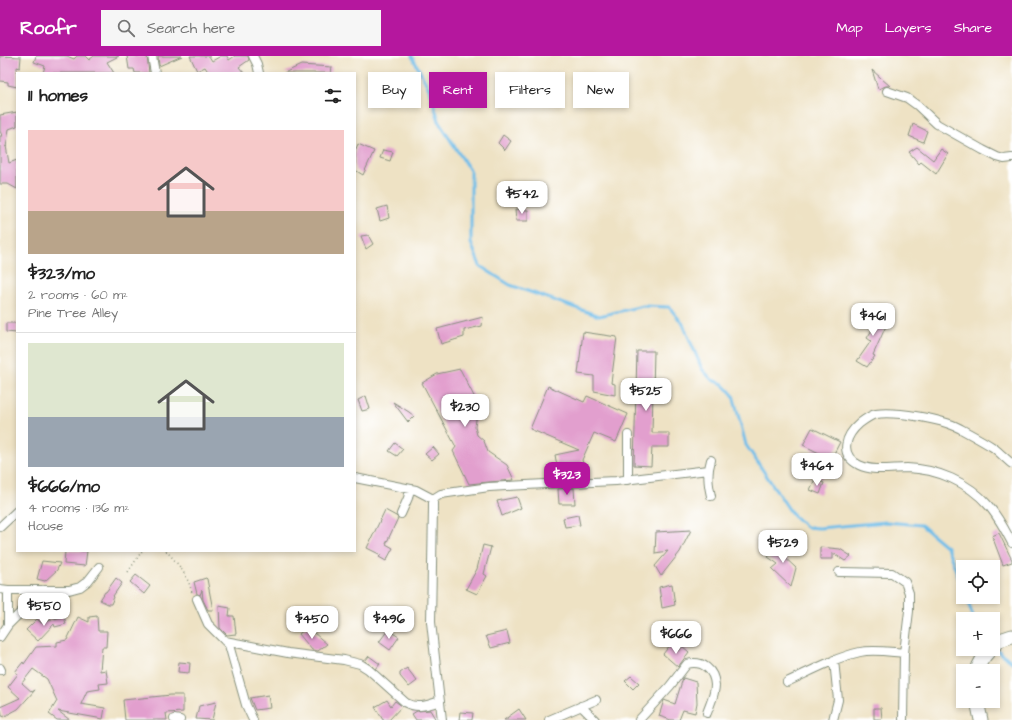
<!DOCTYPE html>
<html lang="en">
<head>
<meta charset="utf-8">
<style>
	body { margin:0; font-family:"Architects Daughter",sans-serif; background:#f6f6f6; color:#222; height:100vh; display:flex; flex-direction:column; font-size:15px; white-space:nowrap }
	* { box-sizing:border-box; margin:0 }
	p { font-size:13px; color:#767676 }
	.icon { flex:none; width:22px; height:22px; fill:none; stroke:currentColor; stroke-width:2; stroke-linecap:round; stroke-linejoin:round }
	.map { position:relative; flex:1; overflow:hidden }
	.details { position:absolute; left:16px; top:16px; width:340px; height:480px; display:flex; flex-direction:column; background:#fff; border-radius:0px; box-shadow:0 2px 6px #0003 }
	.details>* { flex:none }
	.banner { position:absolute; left:368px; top:16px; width:380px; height:36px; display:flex; gap:8px }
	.controls { position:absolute; left:956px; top:504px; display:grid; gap:8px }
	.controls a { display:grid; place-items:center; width:44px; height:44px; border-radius:0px; background:#fff; box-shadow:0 2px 6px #0003; font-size:20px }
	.price { position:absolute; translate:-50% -34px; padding:0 9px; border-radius:8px; background:#fff; color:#222; font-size:13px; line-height:26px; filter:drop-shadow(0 1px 2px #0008) }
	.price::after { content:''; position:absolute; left:50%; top:24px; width:12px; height:9px; margin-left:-6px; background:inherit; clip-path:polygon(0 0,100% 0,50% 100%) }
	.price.on { background:#b5179e; color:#fff }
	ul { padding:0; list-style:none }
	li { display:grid; align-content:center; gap:8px; height:212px; padding:0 12px }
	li+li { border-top:1px solid #e0e0e0 }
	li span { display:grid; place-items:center; height:124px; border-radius:0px; color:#555 }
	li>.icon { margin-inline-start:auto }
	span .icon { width:72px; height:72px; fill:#fffc; stroke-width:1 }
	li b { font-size:17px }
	h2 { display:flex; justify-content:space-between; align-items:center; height:48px; padding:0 12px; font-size:17px }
	.tag { padding:0 14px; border-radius:0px; background:#fff; box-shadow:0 2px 6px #0003; font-size:14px; line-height:36px }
	.tag.on { background:#b5179e; color:#fff }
	header { display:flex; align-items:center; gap:24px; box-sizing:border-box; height:56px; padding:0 20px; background:#b5179e; color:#fff }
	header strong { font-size:19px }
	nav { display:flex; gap:22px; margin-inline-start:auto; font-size:14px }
	.search { width:280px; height:36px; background:#f6f6f6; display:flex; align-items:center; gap:10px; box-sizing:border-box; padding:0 14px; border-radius:0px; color:#767676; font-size:15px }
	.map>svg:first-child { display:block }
</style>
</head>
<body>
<header>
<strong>Roofr</strong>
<div class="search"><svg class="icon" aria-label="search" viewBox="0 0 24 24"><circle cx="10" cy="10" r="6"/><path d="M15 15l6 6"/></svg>Search here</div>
<nav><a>Map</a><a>Layers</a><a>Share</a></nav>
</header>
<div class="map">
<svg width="1012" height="664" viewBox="0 0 1012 664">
	<rect width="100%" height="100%" fill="#fff"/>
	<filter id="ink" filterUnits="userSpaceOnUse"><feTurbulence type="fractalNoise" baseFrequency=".025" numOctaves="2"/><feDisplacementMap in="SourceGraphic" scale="8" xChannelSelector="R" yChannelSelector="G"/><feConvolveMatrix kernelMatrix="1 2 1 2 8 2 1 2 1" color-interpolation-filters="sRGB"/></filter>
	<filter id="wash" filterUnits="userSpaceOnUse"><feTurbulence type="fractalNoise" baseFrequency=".012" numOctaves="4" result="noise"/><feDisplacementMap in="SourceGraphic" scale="16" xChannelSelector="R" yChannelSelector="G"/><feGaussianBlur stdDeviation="0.9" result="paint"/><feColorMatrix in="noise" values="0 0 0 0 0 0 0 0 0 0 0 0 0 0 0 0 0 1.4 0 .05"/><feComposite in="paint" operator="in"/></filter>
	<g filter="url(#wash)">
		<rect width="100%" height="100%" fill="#eee2c4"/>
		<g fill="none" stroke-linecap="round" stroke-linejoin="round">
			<path stroke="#6fbeea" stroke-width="3" d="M 412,0 L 429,33 L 440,68 L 471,116 L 471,187 L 480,210 L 510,229 L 599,260 L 643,250 L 669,251 L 683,268 L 702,313 L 712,324 L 723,328 L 733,339 L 746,389 L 792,458 L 806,471 L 819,472 L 886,466 L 921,469 L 947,491 L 963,533
				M 966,541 L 974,563
				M 996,593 L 1012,606"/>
		</g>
		<g id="blocks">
			<path fill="#e29fce" d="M 0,0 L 21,1 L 20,12 L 17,11 L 17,31 L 8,29 L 8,26 L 0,25 Z
				M 36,0 L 67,0 L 74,3 L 77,0 L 85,0 L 89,4 L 94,0 L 119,0 L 107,6 L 114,17 L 43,17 L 45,10 L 34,6 Z
				M 127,0 L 147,0 L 149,17 L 135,17 L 134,13 L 129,13 Z
				M 158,0 L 182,0 L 159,10 Z
				M 190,0 L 209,0 L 212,5 L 221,0 L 227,0 L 229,4 L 235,0 L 248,0 L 249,4 L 239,11 L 244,17 L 209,17 L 205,11 L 197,15 Z
				M 301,9 L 332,11 L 331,17 L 284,17 Z
				M 872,14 L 890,30 L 886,30 L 878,33 Z
				M 17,56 L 17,70 L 9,73 L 6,91 L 6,90 L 9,107 L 17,104 L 17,133 L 8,128 L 0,128 L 0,80 L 2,80 L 0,75 L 0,59 Z
				M 913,68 L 927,75 L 923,86 L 909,80 Z
				M 503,79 L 511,85 L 505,94 L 498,87 Z
				M 358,88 L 374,95 L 363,119 L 355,114 L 355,95 Z
				M 917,91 L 933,104 L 941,93 L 948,98 L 936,118 L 921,106 L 919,108 L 909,96 Z
				M 383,94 L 393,96 L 390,105 L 380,102 Z
				M 387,150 L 389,162 L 380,165 L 377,153 Z
				M 515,153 L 528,154 L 528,165 L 516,165 Z
				M 368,179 L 373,188 L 366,193 L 361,180 Z
				M 884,254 L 888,256 L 883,268 L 886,270 L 873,299 L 875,300 L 867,311 L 857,305 L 871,285 L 867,282 L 875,269 L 861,260 L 864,256 L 878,263 Z
				M 483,261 L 482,270 L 464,274 L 464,281 L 441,288 L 437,273 Z
				M 6,267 L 17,267 L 17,277 L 6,276 Z
				M 583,276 L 617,281 L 611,327 L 615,328 L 615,339 L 594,335 L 594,320 L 578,318 Z
				M 637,295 L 654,295 L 652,377 L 669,377 L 669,391 L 652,391 L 651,410 L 634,409 Z
				M 460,313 L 478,348 L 475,371 L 477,379 L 484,385 L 488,396 L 507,409 L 514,424 L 489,426 L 469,428 L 453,395 L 456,391 L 422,327 L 437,318 Z
				M 548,330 L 584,346 L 587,340 L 628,358 L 616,386 L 594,377 L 582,404 L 585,415 L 559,420 L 555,399 L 579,394 L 530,373 Z
				M 366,340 L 370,353 L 362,355 L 358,344 Z
				M 393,346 L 409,356 L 414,360 L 408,366 Z
				M 812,372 L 840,386 L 821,423 L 812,418 L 823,399 L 803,389 Z
				M 395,387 L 403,393 L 397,400 L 389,395 Z
				M 433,391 L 439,398 L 432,404 L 425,398 Z
				M 815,423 L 824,427 L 820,438 L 810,434 Z
				M 574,432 L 575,448 L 559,448 L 558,433 Z
				M 517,441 L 521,452 L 502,460 L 497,445 Z
				M 385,454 L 396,460 L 398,462 L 386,488 L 393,492 L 386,505 L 379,501 L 381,499 L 367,492 Z
				M 578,459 L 580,469 L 565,471 L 563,462 Z
				M 691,474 L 680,496 L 661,520 L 655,510 L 668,495 L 655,497 L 656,476 Z
				M 999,477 L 1012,504 L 1012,506 L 1003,509 L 992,480 Z
				M 782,485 L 788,490 L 781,498 L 796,512 L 791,531 L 772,513 L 778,508 L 768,501 Z
				M 483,489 L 491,491 L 484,518 L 487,520 L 477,538 L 466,533 L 477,513 Z
				M 820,491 L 840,493 L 851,500 L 845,505 L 833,497 L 833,503 L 820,503 Z
				M 65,495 L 87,495 L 85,510 L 64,508 Z
				M 42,505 L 60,507 L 57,514 L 45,525 L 37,523 Z
				M 136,519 L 150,530 L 144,538 L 130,526 Z
				M 116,522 L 122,527 L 113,540 L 114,541 L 111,548 L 108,548 L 100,544 L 105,536 L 106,536 Z
				M 206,522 L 207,523 L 213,554 L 208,554 L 203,544 L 202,534 L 200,539 L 197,538 L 194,526 Z
				M 672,528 L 675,549 L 662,552 L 659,531 Z
				M 219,550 L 230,552 L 229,560 L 234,560 L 236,578 L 227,579 L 220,572 Z
				M 64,560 L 66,568 L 55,571 L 54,568 L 38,585 L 26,574 L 37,563 L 41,567 Z
				M 97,560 L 98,575 L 107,575 L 106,591 L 102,591 L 100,615 L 106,614 L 108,627 L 99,628 L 100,633 L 87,635 L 81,648 L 105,652 L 103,663 L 58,655 L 70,664 L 57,664 L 49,658 L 57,645 L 47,623 L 33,613 L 22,627 L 32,636 L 35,634 L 18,653 L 3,661 L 0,651 L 20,642 L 8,631 L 18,618 L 15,616 L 23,606 L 24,608 L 36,591 L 57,590 L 57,586 L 67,584 L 78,561 L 89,566 L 89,561 Z
				M 307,571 L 327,588 L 318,595 L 312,594 L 299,578 Z
				M 388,574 L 399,581 L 390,594 L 379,586 Z
				M 507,575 L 510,587 L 491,592 L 486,580 Z
				M 671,588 L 679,595 L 682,590 L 689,596 L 678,611 L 663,598 Z
				M 369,600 L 380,608 L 376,613 L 365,605 Z
				M 179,606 L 190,607 L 189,617 L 178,616 Z
				M 407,612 L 417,625 L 409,631 L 400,620 L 400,617 Z
				M 631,620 L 639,627 L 633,633 L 625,625 Z
				M 683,622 L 696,626 L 697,647 L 695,657 L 683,654 L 679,664 L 671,664 L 659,660 L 664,644 L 675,648 Z
				M 171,639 L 183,639 L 183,656 L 166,657 L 167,664 L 125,664 L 123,644 Z
				M 268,639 L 270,652 L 255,654 L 250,642 Z
				M 387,644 L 391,650 L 395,645 L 402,650 L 389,664 L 383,664 L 375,651 Z
				M 216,646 L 212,664 L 196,663 L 199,650 Z
				M 874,652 L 881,652 L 882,663 L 874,663 Z
				M 519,653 L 526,664 L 504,664 Z
				M 430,654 L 436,664 L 416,664 L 412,658 L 417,655 Z
				M 460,656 L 473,657 L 472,664 L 459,664 Z"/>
		</g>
	</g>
	<g filter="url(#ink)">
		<use href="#blocks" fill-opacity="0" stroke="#86907c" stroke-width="1"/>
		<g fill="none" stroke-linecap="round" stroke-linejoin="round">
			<defs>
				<path id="street" d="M 152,0 L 155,17
					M 253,0 L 257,8 L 259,17
					M 887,35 L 907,42 L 918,50 L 937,68 L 983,94 L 997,101 L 1004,103 L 1012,102
					M 1012,408 C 1006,403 1000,397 994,392 C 983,385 970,378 959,372 C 942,363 895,355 876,358 C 871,359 864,364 860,367 C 846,379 838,398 859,409 C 873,416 892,412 907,412 C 937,413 968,426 988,449 C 998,460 1005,474 1012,487
					M 355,422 L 416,434 L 433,443
					M 628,424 L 628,379
					M 711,440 C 708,427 707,417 711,404
					M 401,458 L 408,442 L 410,433
					M 0,471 L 17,455
					M 839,516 L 892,517 L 905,526 L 909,537 L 909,555 L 904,597 L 903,664
					M 0,533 L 8,534 L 69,534 L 80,531 L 88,525 L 99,511
					M 197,543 L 208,568 L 229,589 L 246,649 L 253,664
					M 8,569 L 43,534
					M 0,581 L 8,569 L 8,534
					M 225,585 L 288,597 L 344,604 L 360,608 L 368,613 L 406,647 C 418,653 428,649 440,645
					M 0,612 L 1,614
					M 787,626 C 811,615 834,602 860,596 C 874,593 890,596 904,597
					M 581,650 L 595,664
					M 174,663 L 180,664
					M 442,664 L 431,566 L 433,452 L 433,443 L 441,438 L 489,431 L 545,428 L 616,425 L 708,414
					M 549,664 L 596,644
					M 639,664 L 670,630 L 687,608 C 703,604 714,614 715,629 C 715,639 710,648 707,657
					M 833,664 L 838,644 L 834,604"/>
				<path id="primary" d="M 993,591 L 1000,584 L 1012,580
					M 977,615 C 979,606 984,600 991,593
					M 977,645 L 981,664"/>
			</defs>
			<use href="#street" stroke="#86907c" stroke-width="10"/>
			<use href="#primary" stroke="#86907c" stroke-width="15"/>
			<path stroke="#86907c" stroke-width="1.5" stroke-dasharray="1 3" stroke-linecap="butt" d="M 166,495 C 178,507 188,520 192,537
				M 128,516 L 142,495"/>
			<use href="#street" stroke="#fff" stroke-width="8"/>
			<use href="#primary" stroke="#fff" stroke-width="13"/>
		</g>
	</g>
</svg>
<div class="controls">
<a><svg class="icon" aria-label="locate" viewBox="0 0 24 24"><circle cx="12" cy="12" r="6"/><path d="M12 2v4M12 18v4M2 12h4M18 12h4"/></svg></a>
<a>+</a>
<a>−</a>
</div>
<b class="price" style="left:522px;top:159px">$542</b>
<b class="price" style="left:873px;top:281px">$461</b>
<b class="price" style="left:646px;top:356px">$525</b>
<b class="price" style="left:465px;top:372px">$230</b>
<b class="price" style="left:817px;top:431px">$464</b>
<b class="price on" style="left:567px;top:440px">$323</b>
<b class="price" style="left:783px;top:508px">$529</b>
<b class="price" style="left:44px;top:571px">$550</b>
<b class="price" style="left:312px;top:584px">$450</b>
<b class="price" style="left:389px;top:584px">$496</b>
<b class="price" style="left:676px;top:599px">$666</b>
<div class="banner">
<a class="tag">Buy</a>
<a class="tag on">Rent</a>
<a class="tag">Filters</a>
<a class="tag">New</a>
</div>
<section class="details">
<h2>11 homes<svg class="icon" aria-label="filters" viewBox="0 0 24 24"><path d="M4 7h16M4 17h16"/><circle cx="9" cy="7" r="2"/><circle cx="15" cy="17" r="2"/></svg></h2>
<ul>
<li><span style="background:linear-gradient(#f6c9c9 65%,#b9a48a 0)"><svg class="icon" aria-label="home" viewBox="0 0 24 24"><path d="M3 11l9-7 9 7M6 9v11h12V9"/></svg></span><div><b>$323/mo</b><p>2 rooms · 60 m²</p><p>Pine Tree Alley</p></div></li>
<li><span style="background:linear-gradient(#dfe7d0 60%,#9aa5b1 0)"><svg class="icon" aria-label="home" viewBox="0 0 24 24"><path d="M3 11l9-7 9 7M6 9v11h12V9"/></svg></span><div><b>$666/mo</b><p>4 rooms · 136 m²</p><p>House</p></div></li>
</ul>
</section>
</div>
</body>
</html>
